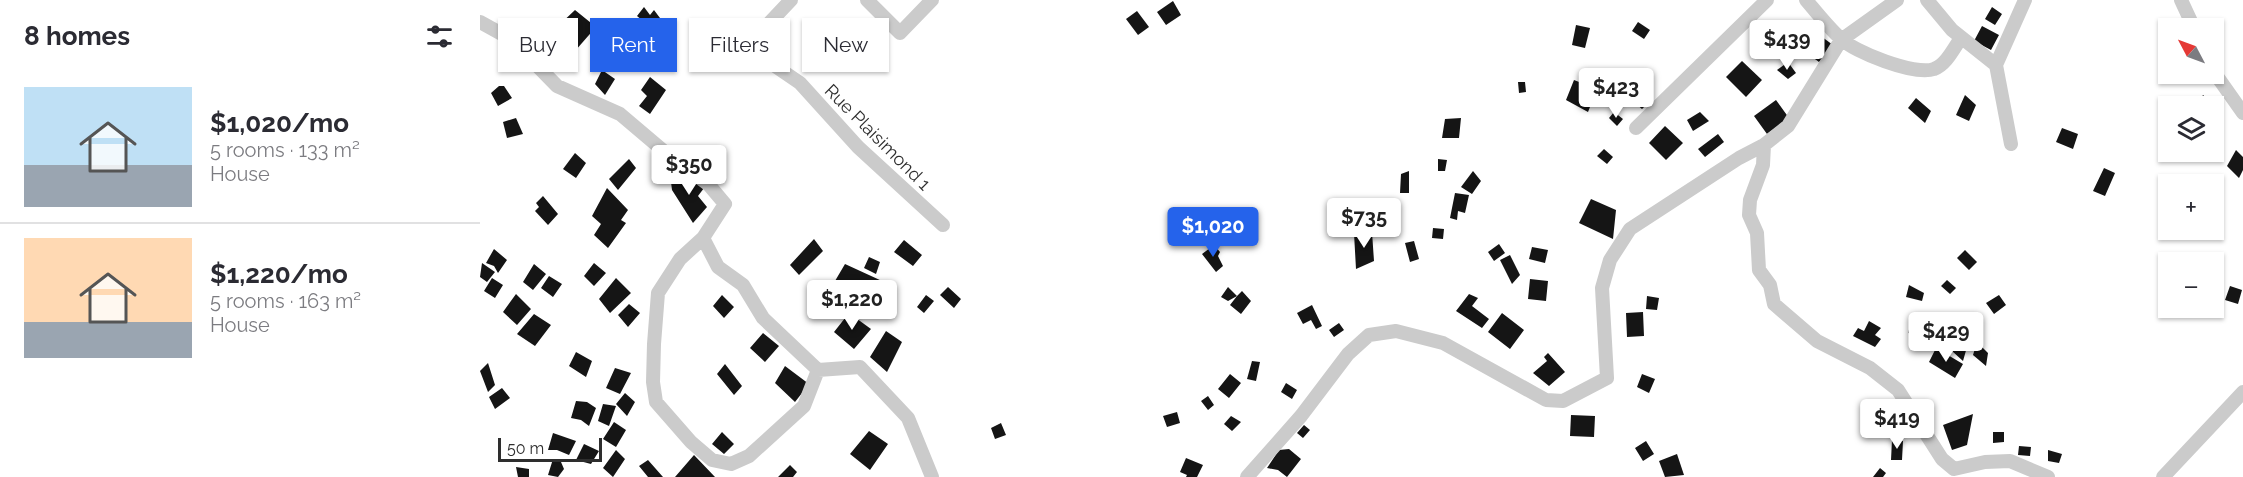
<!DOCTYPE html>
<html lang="en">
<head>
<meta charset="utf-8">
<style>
	body { margin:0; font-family:Raleway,sans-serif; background:#f7f7f7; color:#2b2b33; height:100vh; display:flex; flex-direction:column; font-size:22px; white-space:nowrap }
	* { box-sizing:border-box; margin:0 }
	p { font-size:20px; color:#7c7c81 }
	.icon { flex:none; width:33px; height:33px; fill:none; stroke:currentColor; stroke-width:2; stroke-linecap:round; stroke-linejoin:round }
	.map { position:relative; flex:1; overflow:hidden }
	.side { display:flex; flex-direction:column; background:#fff; width:480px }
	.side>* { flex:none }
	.banner { position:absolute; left:18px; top:18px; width:570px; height:54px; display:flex; gap:12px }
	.needle { width:39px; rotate:311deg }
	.controls { position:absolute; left:1678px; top:18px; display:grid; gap:12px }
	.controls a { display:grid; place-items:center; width:66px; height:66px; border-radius:0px; background:#fff; box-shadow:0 2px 4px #0004; font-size:30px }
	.scale { position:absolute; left:18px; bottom:15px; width:104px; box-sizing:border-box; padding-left:6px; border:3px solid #2e2e2e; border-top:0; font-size:16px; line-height:21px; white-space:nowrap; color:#2e2e2e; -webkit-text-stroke:4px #fff; paint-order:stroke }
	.price { position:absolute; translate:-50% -51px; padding:0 14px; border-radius:6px; background:#fff; color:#222; font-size:20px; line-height:39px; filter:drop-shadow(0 2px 3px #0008) }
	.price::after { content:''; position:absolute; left:50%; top:36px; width:18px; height:14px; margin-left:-9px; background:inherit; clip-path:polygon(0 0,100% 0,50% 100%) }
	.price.current { background:#2563eb; color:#fff }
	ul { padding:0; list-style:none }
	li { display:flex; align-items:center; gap:18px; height:150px; padding:0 24px }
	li+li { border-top:2px solid #e1e1e2 }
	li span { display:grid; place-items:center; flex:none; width:168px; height:120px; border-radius:0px; color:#555 }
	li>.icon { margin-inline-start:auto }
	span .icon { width:72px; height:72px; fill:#fffc; stroke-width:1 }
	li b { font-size:26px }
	h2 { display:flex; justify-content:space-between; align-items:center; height:72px; padding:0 24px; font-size:26px }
	.chip { padding:0 21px; border-radius:0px; background:#fff; box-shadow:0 2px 4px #0004; font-size:21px; line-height:54px }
	.chip.current { background:#2563eb; color:#fff }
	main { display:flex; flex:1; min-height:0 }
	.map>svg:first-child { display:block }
</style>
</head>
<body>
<main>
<section class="side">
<h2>8 homes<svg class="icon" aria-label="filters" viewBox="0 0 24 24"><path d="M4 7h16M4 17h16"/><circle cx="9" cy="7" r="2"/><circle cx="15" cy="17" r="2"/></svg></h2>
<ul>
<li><span style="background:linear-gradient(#bfe0f5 65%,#9aa5b1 0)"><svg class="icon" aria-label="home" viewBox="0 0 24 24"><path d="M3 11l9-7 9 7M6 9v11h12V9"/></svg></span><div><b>$1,020/mo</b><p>5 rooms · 133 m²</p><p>House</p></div></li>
<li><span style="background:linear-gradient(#ffd9b3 70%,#9aa5b1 0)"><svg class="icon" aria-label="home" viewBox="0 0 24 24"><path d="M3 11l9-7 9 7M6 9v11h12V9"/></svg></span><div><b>$1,220/mo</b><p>5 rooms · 163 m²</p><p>House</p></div></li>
</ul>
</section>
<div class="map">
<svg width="1763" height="477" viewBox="0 0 1763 477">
	<rect width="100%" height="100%" fill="#fff"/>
	<path fill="#151515" d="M 693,1 L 701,15 L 686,25 L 677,12 Z
		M 164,7 L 170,15 L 174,10 L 183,22 L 169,37 L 160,33 L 168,25 L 157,16 Z
		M 1512,7 L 1522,14 L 1515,25 L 1505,19 Z
		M 95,10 L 116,27 L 95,51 L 76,28 Z
		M 657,11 L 669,27 L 658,35 L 646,19 Z
		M 1158,22 L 1170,30 L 1164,39 L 1152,31 Z
		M 1096,25 L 1110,28 L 1105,48 L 1092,45 Z
		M 1502,26 L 1519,35 L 1511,50 L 1494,41 Z
		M 1334,31 L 1353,45 L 1339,62 L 1320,48 Z
		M 1262,61 L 1282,80 L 1266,97 L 1246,77 Z
		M 1308,62 L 1316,73 L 1308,79 L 1297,70 Z
		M 122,70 L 135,79 L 125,95 L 115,84 Z
		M 170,77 L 186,90 L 170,114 L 159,106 L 167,96 L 161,90 Z
		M 1094,80 L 1117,89 L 1108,112 L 1086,100 Z
		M 1038,82 L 1045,82 L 1046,92 L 1039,93 Z
		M 19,86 L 24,86 L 32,98 L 18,106 L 11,93 Z
		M 1135,91 L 1141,97 L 1133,107 L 1127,102 Z
		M 1165,92 L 1172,99 L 1162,109 L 1155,103 Z
		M 1485,95 L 1496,105 L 1489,121 L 1476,115 Z
		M 1723,95 L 1735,106 L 1717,106 Z
		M 1436,98 L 1451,111 L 1445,123 L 1428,108 Z
		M 1296,100 L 1309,118 L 1287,134 L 1274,116 Z
		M 1134,112 L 1143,119 L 1137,126 L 1129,118 Z
		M 1220,112 L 1229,121 L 1213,131 L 1207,120 Z
		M 36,118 L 43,134 L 27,138 L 23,122 Z
		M 981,118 L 979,138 L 962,138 L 965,119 Z
		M 1185,126 L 1203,143 L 1186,160 L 1169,143 Z
		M 1582,128 L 1598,134 L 1593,149 L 1576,142 Z
		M 1238,134 L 1244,142 L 1225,157 L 1218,149 Z
		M 1124,149 L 1133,157 L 1127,164 L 1117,156 Z
		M 1756,150 L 1763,157 L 1763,170 L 1759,178 L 1747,166 Z
		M 95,153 L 106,163 L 96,178 L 83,169 Z
		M 149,159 L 156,168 L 138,190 L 129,179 Z
		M 958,159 L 967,160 L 965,171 L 958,171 Z
		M 1624,168 L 1635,173 L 1625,196 L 1613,191 Z
		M 929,171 L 929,193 L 920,193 L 921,174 Z
		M 993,171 L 1001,181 L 992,194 L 981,187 Z
		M 201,174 L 224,188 L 218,196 L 227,207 L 213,223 L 192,190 L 191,182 Z
		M 127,188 L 148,210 L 141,220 L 146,223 L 128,248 L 114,235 L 121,224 L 112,216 Z
		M 975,193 L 989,195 L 985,213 L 978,211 L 977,220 L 970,218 Z
		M 63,196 L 78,214 L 68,225 L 55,211 L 59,207 L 56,203 Z
		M 1111,199 L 1136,210 L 1133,239 L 1099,223 Z
		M 953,228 L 964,229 L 963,239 L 952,238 Z
		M 714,232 L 720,239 L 714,245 L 707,237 Z
		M 892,232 L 894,261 L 876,269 L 874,233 Z
		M 334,239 L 343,251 L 319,275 L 310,265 Z
		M 424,240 L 442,255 L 433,266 L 414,252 Z
		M 934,241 L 939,259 L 930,262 L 925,243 Z
		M 1019,244 L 1025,253 L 1014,261 L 1008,252 Z
		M 734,245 L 740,252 L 738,256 L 743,266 L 736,272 L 722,254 Z
		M 1052,247 L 1068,250 L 1065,263 L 1049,259 Z
		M 14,249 L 27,260 L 18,273 L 14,266 L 6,263 Z
		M 1485,250 L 1497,262 L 1489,270 L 1477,258 Z
		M 1030,255 L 1040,275 L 1032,284 L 1020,260 Z
		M 389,257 L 400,262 L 396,274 L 384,268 Z
		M 2,263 L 15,272 L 7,282 L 0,277 Z
		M 114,263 L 126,273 L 114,286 L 104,276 Z
		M 54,264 L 66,274 L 53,290 L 43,282 Z
		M 365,264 L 402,281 L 392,296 L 355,281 Z
		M 69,276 L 82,284 L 73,297 L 61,288 Z
		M 12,278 L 23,285 L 15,298 L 4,291 Z
		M 136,278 L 151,293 L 130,313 L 119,299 Z
		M 1050,279 L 1068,281 L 1066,301 L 1048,299 Z
		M 1467,280 L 1476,288 L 1470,294 L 1461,286 Z
		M 1429,285 L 1444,293 L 1442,301 L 1426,297 Z
		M 1750,286 L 1762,290 L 1758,304 L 1745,300 Z
		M 468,287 L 481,299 L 474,308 L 460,295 Z
		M 748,287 L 757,296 L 762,291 L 771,301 L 761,314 L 750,305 L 757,296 L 748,301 L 741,297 Z
		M 36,294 L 51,309 L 37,325 L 23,312 Z
		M 989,294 L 998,298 L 992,306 L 1009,319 L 1002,328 L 976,311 Z
		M 242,295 L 254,307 L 244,318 L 233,306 Z
		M 446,295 L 454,301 L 444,313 L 437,307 Z
		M 1519,295 L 1526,305 L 1514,314 L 1506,303 Z
		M 1167,296 L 1179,298 L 1177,310 L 1166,309 Z
		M 149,304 L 160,313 L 148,327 L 138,315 Z
		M 832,305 L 842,326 L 836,329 L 831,320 L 823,324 L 817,313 Z
		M 1163,312 L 1164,336 L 1147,337 L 1146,313 Z
		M 369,313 L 391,329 L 374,349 L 354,332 Z
		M 1022,313 L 1044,330 L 1030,349 L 1008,332 Z
		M 54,314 L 71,325 L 55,346 L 37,334 Z
		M 1389,321 L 1401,328 L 1395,335 L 1401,339 L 1395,347 L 1373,336 L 1378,328 L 1384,331 Z
		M 1431,322 L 1444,325 L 1442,336 L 1428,333 Z
		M 859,323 L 864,330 L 854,337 L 849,330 Z
		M 406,331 L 422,342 L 407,372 L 390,357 Z
		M 283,333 L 299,346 L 285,362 L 270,348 Z
		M 1497,342 L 1508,353 L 1506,366 L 1493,355 Z
		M 1474,344 L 1487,347 L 1483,361 L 1472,351 Z
		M 1456,348 L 1483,364 L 1475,378 L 1449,362 Z
		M 96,352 L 112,361 L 106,377 L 89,366 Z
		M 1068,353 L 1085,372 L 1069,386 L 1053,373 L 1067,361 L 1064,357 Z
		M 772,361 L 780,362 L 776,381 L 767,379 Z
		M 8,363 L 15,385 L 8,392 L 0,371 Z
		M 245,364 L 262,386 L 254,395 L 237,374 Z
		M 305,366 L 329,384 L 315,402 L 295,383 Z
		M 135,368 L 151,373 L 140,394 L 126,388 Z
		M 750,374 L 761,383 L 749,398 L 738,389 Z
		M 1162,374 L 1175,379 L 1169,393 L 1157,387 Z
		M 806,383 L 817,390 L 812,399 L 801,392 Z
		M 22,388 L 30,398 L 15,409 L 9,397 Z
		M 145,393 L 155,402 L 147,416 L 136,404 Z
		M 728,396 L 734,405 L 728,410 L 721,401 Z
		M 96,401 L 107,402 L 116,408 L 109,426 L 101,420 L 91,418 Z
		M 123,404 L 136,406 L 129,426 L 118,421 Z
		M 697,412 L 700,423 L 687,427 L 683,416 Z
		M 1493,414 L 1487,445 L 1472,450 L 1463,425 Z
		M 1091,415 L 1115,416 L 1114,437 L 1090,436 Z
		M 751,416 L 761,422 L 752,431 L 744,424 Z
		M 134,422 L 146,430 L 136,447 L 123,439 Z
		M 521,423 L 526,435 L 515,439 L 511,428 Z
		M 824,425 L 830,430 L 823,438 L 817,433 Z
		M 389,431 L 408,444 L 390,470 L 370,454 Z
		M 242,432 L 254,444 L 244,454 L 232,444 Z
		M 1513,432 L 1524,432 L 1524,442 L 1513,443 Z
		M 73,433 L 96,441 L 89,455 L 77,450 L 68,450 Z
		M 1412,440 L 1423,441 L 1422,460 L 1411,460 Z
		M 1166,441 L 1174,454 L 1163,461 L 1155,448 Z
		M 104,444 L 119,451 L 111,464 L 96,460 Z
		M 1539,446 L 1551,447 L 1550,456 L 1538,455 Z
		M 809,449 L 821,459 L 807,477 L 798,470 L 787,468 L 799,450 Z
		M 136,450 L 145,459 L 133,477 L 123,468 Z
		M 1568,450 L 1582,454 L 1579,463 L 1568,461 Z
		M 1197,454 L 1204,475 L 1185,477 L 1179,461 Z
		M 214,455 L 235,477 L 195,477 Z
		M 706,458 L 723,465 L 717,477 L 706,477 L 707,475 L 700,472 Z
		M 73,459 L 81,462 L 84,469 L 78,477 L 68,475 Z
		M 168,460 L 183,477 L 168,477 L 159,466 Z
		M 310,465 L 317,472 L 313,477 L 298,477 Z
		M 36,467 L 49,469 L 49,477 L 38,477 Z
		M 1400,468 L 1406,473 L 1403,477 L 1393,477 Z"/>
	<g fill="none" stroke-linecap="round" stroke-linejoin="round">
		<path stroke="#cbcbcb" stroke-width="14" d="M 311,0 L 274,39 L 273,51 L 320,83 L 378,147 L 463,225
			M 387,0 L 420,33 L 452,0
			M 1326,0 C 1337,13 1348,27 1360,38 C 1374,52 1435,76 1454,69 C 1466,65 1474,48 1481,38
			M 1447,0 L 1472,30 L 1516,65 L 1531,144
			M 1701,0 L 1714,28
			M 0,22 L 31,39 L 77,86 L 140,114 L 186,153 L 229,185 L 245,204 L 223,238 L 238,267 L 263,285 L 283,318 L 338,370 L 380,367 L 428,418 L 452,477
			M 1516,65 L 1545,0
			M 1734,72 L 1763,113
			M 1156,128 L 1287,0
			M 1284,145 L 1283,165 L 1270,200 L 1269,215 L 1277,233 L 1279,270 L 1290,285 L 1294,304 L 1337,341 L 1390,368 L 1418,390 L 1462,459 L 1474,469 L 1505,462 L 1530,461 L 1568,477
			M 223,238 L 200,259 L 178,293 L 174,344 L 173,382 L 176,402 L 211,442 L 232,460 L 251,464 L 269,456 L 324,406 L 338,370
			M 767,477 L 821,416 L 868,354 L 889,335 L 916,331 L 963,343 L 1066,400 L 1083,401 L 1127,378 L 1122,288 L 1130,260 L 1150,229 L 1259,158 L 1284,145 L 1308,126 L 1361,40 L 1417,0
			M 1683,477 L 1763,392"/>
	</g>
	<g text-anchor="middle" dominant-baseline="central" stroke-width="6" stroke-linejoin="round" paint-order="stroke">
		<g font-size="18" fill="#2e2e2e" stroke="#fff">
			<text transform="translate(398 137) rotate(45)">Rue Plaisimond 1</text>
		</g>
	</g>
</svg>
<div class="controls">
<a><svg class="needle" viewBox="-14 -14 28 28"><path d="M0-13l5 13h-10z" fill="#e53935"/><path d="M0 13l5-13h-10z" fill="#7c7c81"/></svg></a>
<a><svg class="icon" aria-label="layers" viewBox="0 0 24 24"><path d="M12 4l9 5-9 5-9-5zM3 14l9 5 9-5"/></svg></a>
<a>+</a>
<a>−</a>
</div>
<div class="scale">50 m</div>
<b class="price" style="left:1307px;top:71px">$439</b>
<b class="price" style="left:1136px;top:119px">$423</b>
<b class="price" style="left:209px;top:196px">$350</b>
<b class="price" style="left:884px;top:249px">$735</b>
<b class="price current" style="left:733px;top:258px">$1,020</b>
<b class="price" style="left:372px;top:331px">$1,220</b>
<b class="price" style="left:1466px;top:363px">$429</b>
<b class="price" style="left:1417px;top:450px">$419</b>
<div class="banner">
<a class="chip">Buy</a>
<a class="chip current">Rent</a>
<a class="chip">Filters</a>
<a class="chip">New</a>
</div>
</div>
</main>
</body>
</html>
